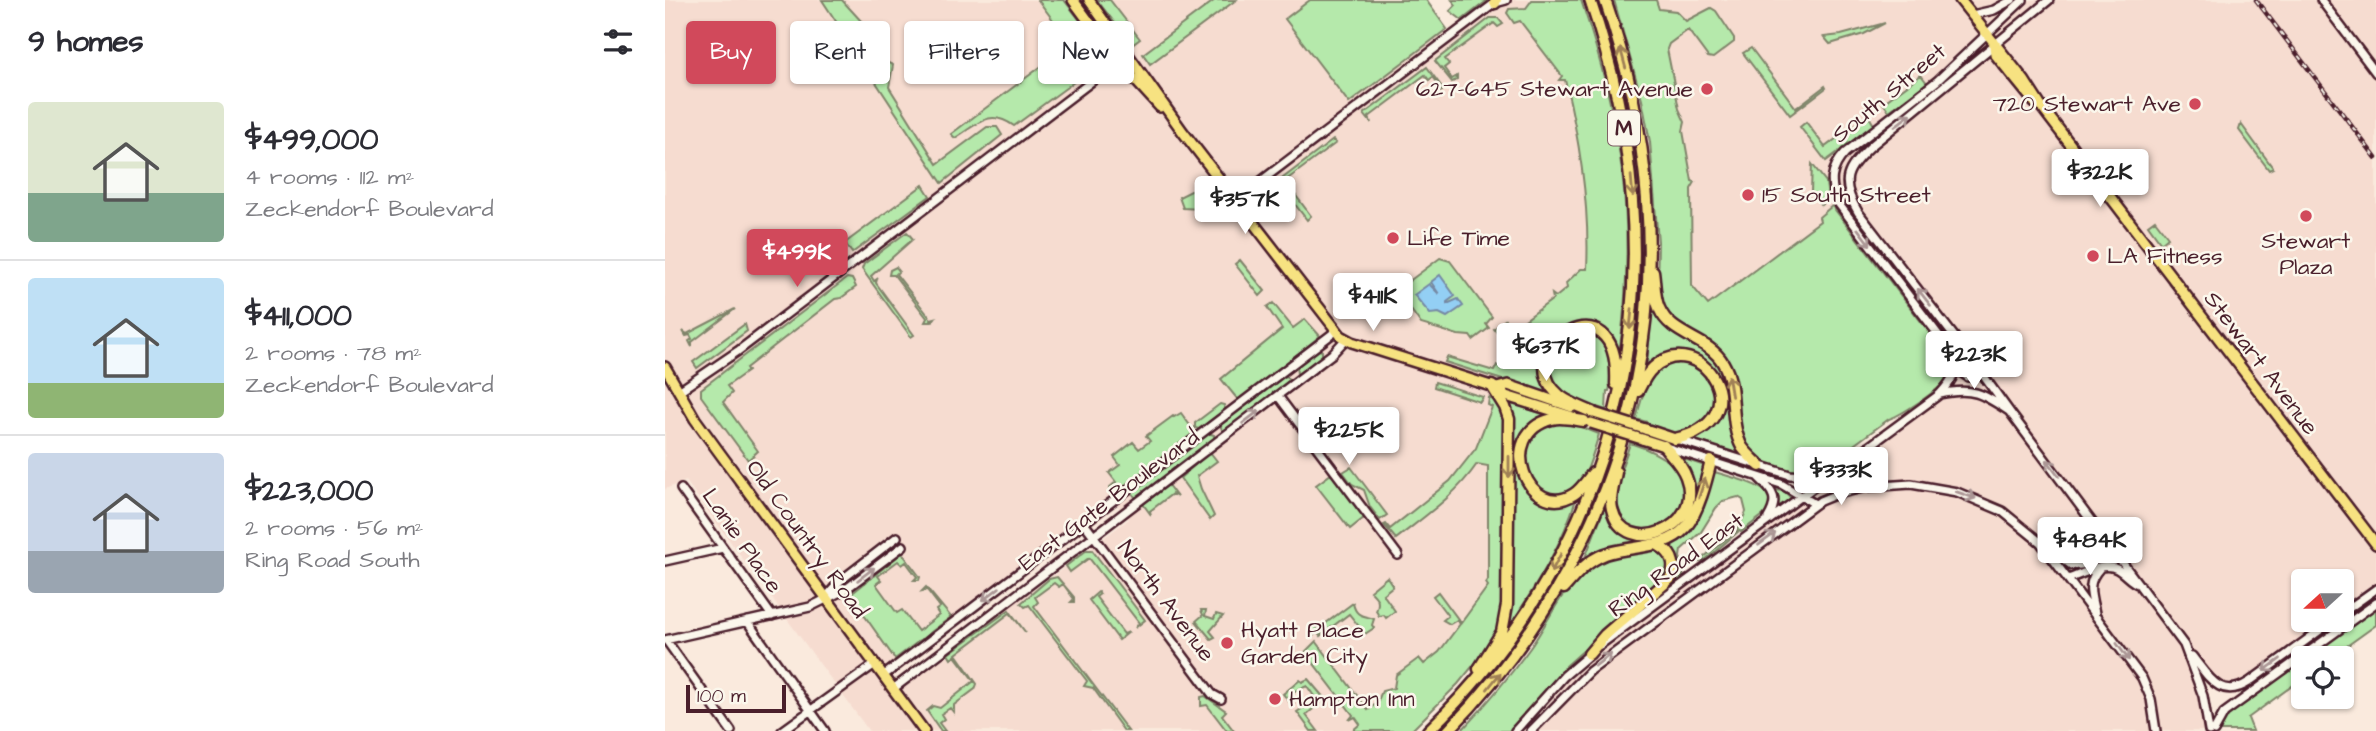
<!DOCTYPE html>
<html lang="en">
<head>
<meta charset="utf-8">
<style>
	body { margin:0; font-family:"Architects Daughter",sans-serif; background:#f7f7f7; color:#2b2b33; height:100vh; display:flex; flex-direction:column; font-size:26px; white-space:nowrap }
	* { box-sizing:border-box; margin:0 }
	p { font-size:23px; color:#7c7c81 }
	.icon { flex:none; width:38px; height:38px; fill:none; stroke:currentColor; stroke-width:2; stroke-linecap:round; stroke-linejoin:round }
	.map { position:relative; flex:1; overflow:hidden }
	.sheet { display:flex; flex-direction:column; background:#fff; width:665px }
	.sheet>* { flex:none }
	.banner { position:absolute; left:21px; top:21px; width:665px; height:63px; display:flex; gap:14px }
	.needle { width:46px; rotate:249deg }
	.buttons { position:absolute; left:1626px; top:569px; display:grid; gap:14px }
	.buttons a { display:grid; place-items:center; width:63px; height:63px; border-radius:7px; background:#fff; box-shadow:0 2px 5px #0004; font-size:35px }
	.scale { position:absolute; left:21px; bottom:18px; width:100px; box-sizing:border-box; padding-left:7px; border:4px solid #4a1f2b; border-top:0; font-size:19px; line-height:24px; white-space:nowrap; color:#4a1f2b; -webkit-text-stroke:5px #fbf7ec; paint-order:stroke }
	.price { position:absolute; translate:-50% -60px; padding:0 16px; border-radius:7px; background:#fff; color:#222; font-size:23px; line-height:46px; filter:drop-shadow(0 2px 4px #0008) }
	.price::after { content:''; position:absolute; left:50%; top:42px; width:21px; height:16px; margin-left:-10px; background:inherit; clip-path:polygon(0 0,100% 0,50% 100%) }
	.price.current { background:#d1495b; color:#fff }
	ul { padding:0; list-style:none }
	li { display:flex; align-items:center; gap:21px; height:175px; padding:0 28px }
	li+li { border-top:2px solid #e1e1e2 }
	li span { display:grid; place-items:center; flex:none; width:196px; height:140px; border-radius:7px; color:#555 }
	li>.icon { margin-inline-start:auto }
	span .icon { width:84px; height:84px; fill:#fffc; stroke-width:1 }
	li b { font-size:30px }
	h2 { display:flex; justify-content:space-between; align-items:center; height:84px; padding:0 28px; font-size:30px }
	.chip { padding:0 24px; border-radius:7px; background:#fff; box-shadow:0 2px 5px #0004; font-size:24px; line-height:63px }
	.chip.current { background:#d1495b; color:#fff }
	main { display:flex; flex:1; min-height:0 }
	.map>svg:first-child { display:block }
</style>
</head>
<body>
<main>
<section class="sheet">
<h2>9 homes<svg class="icon" aria-label="filters" viewBox="0 0 24 24"><path d="M4 7h16M4 17h16"/><circle cx="9" cy="7" r="2"/><circle cx="15" cy="17" r="2"/></svg></h2>
<ul>
<li><span style="background:linear-gradient(#dfe7d0 65%,#7fa58c 0)"><svg class="icon" aria-label="home" viewBox="0 0 24 24"><path d="M3 11l9-7 9 7M6 9v11h12V9"/></svg></span><div><b>$499,000</b><p>4 rooms · 112 m²</p><p>Zeckendorf Boulevard</p></div></li>
<li><span style="background:linear-gradient(#bfe0f5 75%,#8fb573 0)"><svg class="icon" aria-label="home" viewBox="0 0 24 24"><path d="M3 11l9-7 9 7M6 9v11h12V9"/></svg></span><div><b>$411,000</b><p>2 rooms · 78 m²</p><p>Zeckendorf Boulevard</p></div></li>
<li><span style="background:linear-gradient(#c9d6e8 70%,#9aa5b1 0)"><svg class="icon" aria-label="home" viewBox="0 0 24 24"><path d="M3 11l9-7 9 7M6 9v11h12V9"/></svg></span><div><b>$223,000</b><p>2 rooms · 56 m²</p><p>Ring Road South</p></div></li>
</ul>
</section>
<div class="map">
<svg width="1711" height="731" viewBox="0 0 1711 731">
	<rect width="100%" height="100%" fill="#faeadd"/>
	<filter id="ink" filterUnits="userSpaceOnUse"><feTurbulence type="fractalNoise" baseFrequency=".0143" numOctaves="2"/><feDisplacementMap in="SourceGraphic" scale="14" xChannelSelector="R" yChannelSelector="G"/><feConvolveMatrix kernelMatrix="1 2 1 2 8 2 1 2 1" color-interpolation-filters="sRGB"/></filter>
	<g filter="url(#ink)">
		<path fill="#f6dcd0" fill-rule="evenodd" d="M 0,0 L 408,0 L 453,61 L 463,53 L 424,0 L 761,0 L 787,35 L 831,0 L 887,0 L 935,173 L 932,268 L 855,343 L 832,388 L 827,406 L 824,587 L 801,627 L 694,731 L 204,731 L 21,481 L 0,489 ZM 449,501 L 464,519 L 391,574 L 359,595 L 356,591 L 227,688 L 219,676 Z
			M 988,0 L 1711,0 L 1711,587 L 1677,613 L 1676,581 L 1638,581 L 1638,620 L 1668,620 L 1576,685 L 1567,686 L 1548,680 L 1526,655 L 1538,696 L 1539,731 L 850,731 L 906,669 L 1275,394 L 1293,391 L 1162,219 L 1043,306 L 1027,286 Z"/>
		<path fill="#b5e9ab" stroke="#80846b" stroke-width="2" d="M 157,0 L 177,0 L 207,33 L 202,37 L 221,62 L 228,65 L 224,87 L 272,164 L 322,127 L 332,127 L 337,135 L 277,183 Z
			M 373,0 L 399,0 L 441,54 L 439,60 L 349,126 C 324,108 313,124 290,138 L 286,134 L 406,44 Z
			M 432,0 L 445,0 L 475,39 L 467,45 Z
			M 550,0 L 571,0 L 485,64 L 478,54 Z
			M 645,0 L 761,0 L 782,29 L 684,103 L 620,19 Z
			M 787,0 L 823,0 L 797,20 L 785,11 L 791,5 Z
			M 867,0 L 916,0 C 958,124 972,227 954,355 L 952,355 L 940,334 C 928,333 913,328 901,330 C 875,334 874,374 885,391 L 882,394 L 780,362 L 782,357 L 829,371 L 832,365 L 837,367 L 846,350 L 842,346 L 846,342 L 838,332 L 834,335 L 829,329 L 840,320 L 848,329 L 888,299 L 887,294 L 891,297 L 902,288 L 901,283 L 916,269 L 922,269 C 925,204 915,142 900,80 L 894,80 L 897,76 L 855,21 L 849,23 L 842,13 L 844,9 L 861,8 Z
			M 949,0 L 991,0 L 994,9 L 1011,11 L 1021,21 L 1046,8 L 1051,11 L 1069,38 L 1069,42 L 1048,58 L 1043,57 L 1023,30 L 1004,44 L 1002,49 L 1014,109 L 1020,122 L 1018,131 L 1027,181 L 1030,182 L 1026,189 L 1027,286 L 1043,305 L 1155,221 L 1154,217 L 1167,206 L 1284,358 C 1285,363 1287,369 1285,375 C 1280,387 1236,415 1224,419 L 1155,470 L 1148,473 L 1126,472 L 1098,463 L 1088,457 L 1075,436 L 1066,373 L 998,313 L 992,287 L 993,242 L 985,142 L 977,100 Z
			M 825,18 L 833,18 L 838,24 L 833,27 L 829,23 L 780,59 L 784,64 L 779,68 L 787,79 L 792,76 L 792,80 L 787,82 L 770,61 Z
			M 1220,23 L 1199,34 L 1165,44 L 1159,37 L 1176,35 Z
			M 1086,48 L 1131,108 L 1160,86 L 1161,88 L 1125,115 L 1078,53 Z
			M 762,67 L 776,86 L 777,91 L 773,93 L 771,90 L 775,86 L 768,77 L 764,80 L 760,75 L 704,117 L 706,123 L 699,114 Z
			M 1256,75 L 1262,83 L 1224,111 L 1218,103 Z
			M 1203,115 L 1209,125 L 1161,161 L 1135,127 L 1141,122 L 1160,147 Z
			M 1576,124 L 1608,168 L 1604,170 L 1574,130 Z
			M 668,140 L 671,143 L 620,181 L 646,216 L 642,220 L 616,186 L 600,198 L 603,203 L 595,209 L 589,200 Z
			M 1147,164 L 1161,182 L 1163,199 L 1156,205 L 1146,192 Z
			M 540,184 L 550,198 L 535,209 L 518,208 L 514,197 Z
			M 258,185 L 265,196 L 187,253 L 180,243 Z
			M 1180,207 L 1195,221 L 1307,368 L 1301,372 Z
			M 1490,220 L 1503,237 L 1496,243 L 1483,225 Z
			M 242,232 L 248,239 L 206,276 L 209,281 L 212,279 L 211,283 L 249,335 L 246,337 L 197,269 L 199,264 Z
			M 775,258 L 785,261 L 827,317 L 821,324 L 824,328 L 808,340 L 805,336 L 793,335 L 756,324 L 734,293 L 737,291 L 735,288 Z
			M 575,260 L 600,291 L 595,296 L 570,264 Z
			M 231,267 L 234,271 L 231,274 L 266,319 L 270,318 L 267,322 L 260,322 L 262,318 L 229,275 L 224,275 L 225,270 Z
			M 182,278 L 187,279 L 191,287 L 176,298 L 170,299 L 81,368 L 83,371 L 62,386 L 67,393 L 58,402 L 93,451 L 83,460 L 36,396 L 36,389 Z
			M 608,303 L 628,328 L 640,319 L 655,336 L 574,401 L 556,379 L 617,329 L 602,307 Z
			M 70,309 L 27,342 L 27,347 L 24,341 L 27,339 L 25,335 L 21,336 L 18,331 L 22,334 Z
			M 987,310 L 990,311 L 1005,330 L 1038,348 L 1047,355 L 1057,368 L 1076,456 L 1029,441 L 1041,432 L 1053,416 L 1056,397 L 1026,358 L 984,367 L 982,365 Z
			M 80,324 L 82,331 L 32,368 L 28,362 Z
			M 922,332 C 947,344 951,364 944,391 L 942,391 L 941,410 L 929,406 L 928,409 L 904,401 L 887,380 L 885,360 L 888,350 L 903,335 Z
			M 654,350 L 657,351 L 657,357 L 635,374 L 632,374 L 631,365 Z
			M 1021,362 C 1063,379 1058,428 1013,434 C 1004,435 990,429 981,426 L 982,422 L 971,419 C 980,389 982,361 1021,362 Z
			M 618,375 L 622,377 L 625,383 L 561,431 L 557,430 L 555,424 Z
			M 770,382 L 818,397 L 815,402 L 769,387 Z
			M 824,398 L 831,401 L 840,420 L 838,611 L 833,633 L 821,650 L 793,684 L 746,731 L 687,731 L 695,724 L 690,717 L 684,720 L 688,715 L 640,652 L 651,641 L 703,710 L 712,703 L 717,691 L 729,688 L 731,675 L 754,658 L 759,664 L 774,652 L 795,624 L 792,620 L 785,624 L 778,620 L 783,616 L 768,596 L 773,592 L 796,623 L 823,586 L 821,583 L 823,580 L 823,466 L 812,464 C 791,495 760,516 731,539 L 719,525 L 721,524 L 725,529 L 785,481 L 811,448 L 827,407 L 823,405 Z
			M 844,403 L 882,415 C 878,423 865,429 858,437 C 842,455 857,479 867,496 L 909,497 L 911,499 C 897,546 869,588 843,629 L 840,627 Z
			M 555,404 L 559,405 L 560,410 L 534,429 L 530,428 L 530,423 Z
			M 516,413 L 532,435 L 451,497 L 444,488 L 451,482 L 444,473 L 455,465 L 449,457 L 468,442 L 474,449 L 485,441 L 481,436 L 508,416 L 509,417 Z
			M 888,422 L 906,423 L 934,434 C 930,447 921,481 911,489 C 908,491 904,491 900,493 C 868,503 847,460 866,436 C 871,429 882,426 888,422 Z
			M 543,433 L 549,435 L 549,440 L 474,497 L 470,497 L 467,493 L 469,489 Z
			M 965,443 C 981,448 999,457 1011,467 C 1042,495 993,555 959,523 C 951,517 947,505 948,495 C 950,481 961,458 965,443 Z
			M 545,452 L 552,461 L 532,476 L 536,489 L 549,516 L 545,520 L 515,478 Z
			M 1016,458 L 1040,466 L 1033,488 L 1027,487 L 1027,478 L 1024,477 Z
			M 686,467 L 722,515 L 715,520 L 705,507 L 699,490 L 687,484 L 678,472 Z
			M 1181,469 L 1184,474 L 1181,478 L 1184,482 L 1189,480 L 1190,485 L 1167,490 L 1156,490 L 1159,485 Z
			M 1050,472 C 1067,478 1103,484 1107,502 L 1101,513 L 1076,532 L 1074,531 L 1039,561 L 1033,562 L 1072,530 L 1081,512 L 1078,500 L 1073,497 L 1058,501 L 1051,508 L 1036,532 L 1016,550 L 1015,557 L 1019,569 L 1017,580 L 1005,589 L 1003,586 L 1008,580 L 1000,546 L 1008,542 L 1046,475 Z
			M 666,474 L 700,517 L 685,529 L 651,485 Z
			M 503,485 L 512,497 L 507,494 L 485,511 L 486,515 L 478,504 Z
			M 1109,489 L 1120,492 L 1126,498 L 1111,510 Z
			M 939,509 L 942,509 C 947,526 957,532 971,538 L 972,545 L 918,563 Z
			M 987,549 L 993,550 L 1003,559 L 1005,573 L 901,666 L 845,731 L 796,731 C 821,705 844,677 865,648 C 885,621 899,580 930,564 C 948,555 968,553 987,549 Z
			M 422,550 L 427,550 L 480,620 L 470,628 L 474,623 L 424,558 L 405,572 L 401,566 Z
			M 237,553 L 255,577 L 254,580 L 249,580 L 252,577 L 241,562 L 237,565 L 233,561 L 213,576 L 216,580 L 211,584 L 229,609 L 232,613 L 237,610 L 253,631 L 274,615 L 271,610 L 275,607 L 262,590 L 257,591 L 261,587 L 286,617 L 230,659 L 185,595 Z
			M 392,577 L 409,597 L 409,602 L 406,602 L 409,599 L 398,584 L 394,587 L 389,583 L 370,597 L 373,602 L 369,606 L 463,731 L 459,731 L 428,688 L 419,686 L 422,681 L 364,605 L 360,607 L 356,603 L 384,579 Z
			M 722,577 L 728,586 L 718,594 L 730,611 L 721,618 L 719,615 L 714,616 L 711,611 C 715,602 713,598 705,591 Z
			M 433,592 L 435,594 L 431,597 L 459,634 L 464,632 L 454,640 L 424,600 Z
			M 688,603 C 691,618 699,615 709,619 L 707,625 L 709,628 L 700,634 L 684,614 L 655,636 L 652,632 L 647,637 L 645,629 L 649,625 L 653,629 Z
			M 1711,607 L 1711,625 L 1665,658 L 1640,658 Z
			M 344,610 L 361,633 L 345,613 L 291,654 L 312,684 L 310,689 L 289,705 L 289,713 L 285,708 L 276,714 L 279,719 L 274,723 L 280,731 L 276,731 L 262,711 L 268,706 L 275,708 L 309,681 L 290,656 L 286,659 L 283,654 Z
			M 536,610 L 541,610 L 540,616 L 549,619 L 551,614 L 558,616 L 545,631 L 550,637 L 546,639 L 531,621 L 538,615 Z
			M 1638,660 L 1638,678 L 1583,718 L 1588,731 L 1552,731 C 1567,703 1612,678 1638,660 Z
			M 643,679 L 660,699 L 641,715 L 653,731 L 646,731 L 632,712 L 651,699 L 642,686 L 627,692 L 628,694 L 624,697 L 629,704 L 627,705 L 618,694 L 635,680 L 637,682 Z
			M 540,696 L 561,711 L 557,715 L 569,731 L 562,731 L 542,705 L 536,706 L 536,697 Z"/>
		<path fill="#93cff4" stroke="#7689a4" stroke-width="2" d="M 775,275 L 790,296 L 782,302 L 782,304 L 793,299 L 798,306 L 782,317 L 774,313 L 765,314 L 749,295 L 764,284 L 774,294 L 766,282 Z"/>
		<g fill="none" stroke-linecap="round" stroke-linejoin="round">
			<defs>
				<path id="minor" d="M 1656,0 L 1711,73
					M 1307,15 L 1329,10 L 1347,0
					M 571,200 L 830,3 L 841,0
					M 1292,363 L 1297,373 L 1303,377 L 1312,372 L 1311,365
					M 14,391 L 73,351 L 464,53
					M 1275,394 C 1307,387 1317,393 1344,411 L 1519,645 L 1538,696 L 1544,731
					M 613,396 L 733,555
					M 1344,411 L 1302,353 L 1193,212 C 1174,180 1181,170 1206,146 L 1384,0
					M 1011,439 L 1125,475 L 1145,476 L 1170,468
					M 1001,447 L 1116,484 L 1150,504
					M 1094,478 C 1109,492 1114,500 1103,518
					M 16,489 L 107,616
					M 419,523 L 547,694 L 556,699
					M 1383,548 L 1406,565 C 1434,568 1435,547 1430,527
					M 0,561 L 58,548
					M 1403,579 C 1416,575 1438,561 1452,569 C 1461,574 1465,582 1475,585
					M 163,595 L 175,581 L 232,537
					M 1430,613 C 1426,595 1421,583 1434,569
					M 1676,614 L 1711,589
					M 82,621 L 160,731
					M 0,640 L 145,607 L 181,589 L 238,546
					M 1,640 L 66,731
					M 935,645 L 1275,394 C 1288,380 1295,369 1285,350 L 1173,203 C 1164,184 1165,169 1180,153 L 1272,81 L 1358,0
					M 1527,656 C 1543,676 1555,701 1584,682 L 1669,620
					M 218,676 L 671,331
					M 228,689 L 667,354 L 681,339
					M 117,731 L 210,664
					M 850,731 L 899,676 L 926,653
					M 866,731 L 925,671 L 1155,501 L 1172,494 L 1202,487 L 1246,484 L 1292,492 L 1337,511 L 1375,542 L 1477,678 L 1486,699 L 1491,731
					M 1549,731 L 1559,713 L 1711,603"/>
				<path id="major" d="M 408,0 L 453,61 L 495,107
					M 424,0 L 518,132 L 676,336 L 687,342 L 832,388 L 841,396 L 908,417
					M 1295,0 L 1359,80 L 1375,105 L 1711,544
					M 1329,45 L 1330,54 L 1370,103
					M 0,367 L 30,419 L 54,452 L 259,731
					M 832,388 L 843,385 L 907,407
					M 980,429 L 1010,439
					M 977,439 L 999,446"/>
				<path id="highway" d="M 830,3 L 831,0
					M 988,271 C 990,283 989,297 994,308 C 1006,337 1043,337 1058,363 C 1073,388 1063,421 1077,447 C 1082,454 1089,460 1095,466
					M 973,391 C 977,383 981,374 988,368 C 1035,325 1098,420 1010,439
					M 929,413 C 919,408 905,404 895,396 C 840,350 956,275 951,384
					M 919,421 C 909,420 897,416 887,419 C 828,434 864,523 909,494 C 917,489 922,480 928,473
					M 951,472 C 949,484 944,497 947,509 C 959,560 1041,529 1021,477 C 1017,465 1007,456 999,446
					M 899,588 C 911,574 922,561 940,554 C 967,545 1001,550 1021,527 C 1034,510 1041,482 1046,461
					M 924,654 L 940,635 L 1006,578 C 1012,562 1006,551 991,544
					M 814,669 L 837,632 L 842,605 L 844,419 L 840,407 L 827,386
					M 763,731 C 967,533 1016,265 925,0
					M 783,731 C 979,529 1032,265 940,0"/>
			</defs>
			<use href="#minor" stroke="#4a1f2b" stroke-width="12"/>
			<use href="#major" stroke="#4a1f2b" stroke-width="14"/>
			<use href="#highway" stroke="#4a1f2b" stroke-width="15"/>
			<use href="#minor" stroke="#fbf7ec" stroke-width="7"/>
			<use href="#major" stroke="#f7e281" stroke-width="9"/>
			<use href="#highway" stroke="#f7e281" stroke-width="10"/>
			<defs>
				<path id="rail" d="M 1591,0 L 1711,158"/>
			</defs>
			<use href="#rail" stroke="#4a1f2b" stroke-width="4.5"/>
			<use href="#rail" stroke="#fbf7ec" stroke-width="2" stroke-dasharray="5" stroke-linecap="butt"/>
			<defs>
				<path id="major-bridge" d="M 929,413 L 980,429
					M 926,423 L 977,439"/>
			</defs>
			<use href="#major-bridge" stroke="#4a1f2b" stroke-width="14" stroke-linecap="butt"/>
			<use href="#major-bridge" stroke="#f7e281" stroke-width="9"/>
		</g>
		<defs><path id="oneway-shaft" d="M-6 0H5M1.5-3L5.5 0L1.5 3" fill="none" stroke-width="1.6" stroke-linecap="round" stroke-linejoin="round" transform="scale(1.75)"/></defs>
		<g stroke="#a08056">
			<use href="#oneway-shaft" transform="translate(958 58) rotate(-105)"/>
			<use href="#oneway-shaft" transform="translate(967 186) rotate(85)"/>
			<use href="#oneway-shaft" transform="translate(966 319) rotate(96)"/>
			<use href="#oneway-shaft" transform="translate(1065 386) rotate(-99)"/>
			<use href="#oneway-shaft" transform="translate(844 467) rotate(90)"/>
			<use href="#oneway-shaft" transform="translate(1037 488) rotate(-72)"/>
			<use href="#oneway-shaft" transform="translate(891 563) rotate(118)"/>
			<use href="#oneway-shaft" transform="translate(829 681) rotate(-51)"/>
		</g>
		<g stroke="#ab9695">
			<use href="#oneway-shaft" transform="translate(1238 120) rotate(-38)"/>
			<use href="#oneway-shaft" transform="translate(1199 237) rotate(53)"/>
			<use href="#oneway-shaft" transform="translate(1259 297) rotate(-128)"/>
			<use href="#oneway-shaft" transform="translate(586 417) rotate(-37)"/>
			<use href="#oneway-shaft" transform="translate(1388 468) rotate(-127)"/>
			<use href="#oneway-shaft" transform="translate(1301 495) rotate(19)"/>
			<use href="#oneway-shaft" transform="translate(1102 539) rotate(-36)"/>
			<use href="#oneway-shaft" transform="translate(201 574) rotate(-37)"/>
			<use href="#oneway-shaft" transform="translate(326 594) rotate(143)"/>
			<use href="#oneway-shaft" transform="translate(1458 652) rotate(54)"/>
			<use href="#oneway-shaft" transform="translate(938 660) rotate(-37)"/>
			<use href="#oneway-shaft" transform="translate(1607 665) rotate(144)"/>
		</g>
	</g>
	<g fill="#d1495b" stroke="#fbf7ec" stroke-width="2.5">
		<circle cx="1042" cy="89" r="7"/>
		<circle cx="1530" cy="104" r="7"/>
		<circle cx="1083" cy="195" r="7"/>
		<circle cx="1641" cy="216" r="7"/>
		<circle cx="728" cy="238" r="7"/>
		<circle cx="1428" cy="256" r="7"/>
		<circle cx="562" cy="643" r="7"/>
		<circle cx="610" cy="699" r="7"/>
	</g>
	<g text-anchor="middle" dominant-baseline="central" stroke-width="5" stroke-linejoin="round" paint-order="stroke">
		<rect fill="#fbf7ec" stroke="#7f6065" stroke-width="2" x="943" y="110.5" width="32" height="35" rx="5"/>
		<g font-size="21" font-weight="bold" fill="#4a1f2b">
			<text x="959" y="128">M</text>
		</g>
		<g font-size="23" fill="#4a1f2b" stroke="#fbf7ec" text-anchor="start">
			<text x="1028" y="89" text-anchor="end">627-645 Stewart Avenue</text>
			<text x="1516" y="104" text-anchor="end">720 Stewart Ave</text>
			<text x="1097" y="195">15 South Street</text>
			<text x="742" y="238">Life Time</text>
			<text x="1641" y="241" text-anchor="middle">Stewart<tspan x="1641" dy="26">Plaza</tspan></text>
			<text x="1442" y="256">LA Fitness</text>
			<text x="576" y="630">Hyatt Place<tspan x="576" dy="26">Garden City</tspan></text>
			<text x="624" y="699">Hampton Inn</text>
		</g>
		<g font-size="23" fill="#4a1f2b" stroke="#fbf7ec">
			<text transform="translate(1224 93) rotate(-40)">South Street</text>
			<text transform="translate(1596 363) rotate(53)">Stewart Avenue</text>
			<text transform="translate(444 500) rotate(-37)">East Gate Boulevard</text>
			<text transform="translate(142 539) rotate(54)">Old Country Road</text>
			<text transform="translate(77 541) rotate(55)">Lanie Place</text>
			<text transform="translate(1011 565) rotate(-36)">Ring Road East</text>
			<text transform="translate(501 601) rotate(53)">North Avenue</text>
		</g>
	</g>
</svg>
<div class="buttons">
<a><svg class="needle" viewBox="-14 -14 28 28"><path d="M0-13l5 13h-10z" fill="#e53935"/><path d="M0 13l5-13h-10z" fill="#7c7c81"/></svg></a>
<a><svg class="icon" aria-label="locate" viewBox="0 0 24 24"><circle cx="12" cy="12" r="6"/><path d="M12 2v4M12 18v4M2 12h4M18 12h4"/></svg></a>
</div>
<div class="scale">100 m</div>
<b class="price" style="left:1435px;top:209px">$322K</b>
<b class="price" style="left:580px;top:236px">$357K</b>
<b class="price current" style="left:132px;top:289px">$499K</b>
<b class="price" style="left:708px;top:333px">$411K</b>
<b class="price" style="left:881px;top:383px">$637K</b>
<b class="price" style="left:1309px;top:391px">$223K</b>
<b class="price" style="left:684px;top:467px">$225K</b>
<b class="price" style="left:1176px;top:507px">$333K</b>
<b class="price" style="left:1425px;top:577px">$484K</b>
<div class="banner">
<a class="chip current">Buy</a>
<a class="chip">Rent</a>
<a class="chip">Filters</a>
<a class="chip">New</a>
</div>
</div>
</main>
</body>
</html>
